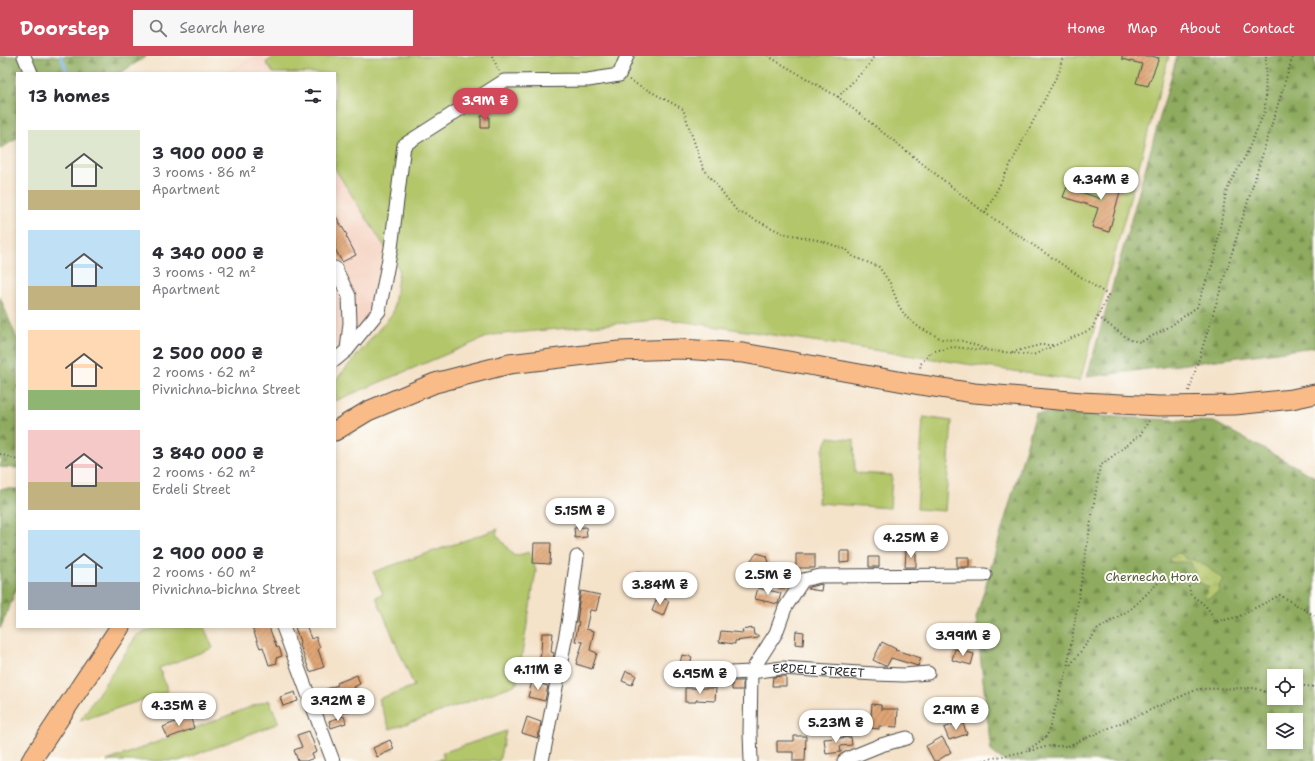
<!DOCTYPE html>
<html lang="en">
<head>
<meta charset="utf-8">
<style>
	body { margin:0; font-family:"Shantell Sans",sans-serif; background:#f7f7f7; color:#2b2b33; height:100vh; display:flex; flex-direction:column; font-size:15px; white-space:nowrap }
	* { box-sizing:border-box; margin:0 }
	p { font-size:13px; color:#7c7c81 }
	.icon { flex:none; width:22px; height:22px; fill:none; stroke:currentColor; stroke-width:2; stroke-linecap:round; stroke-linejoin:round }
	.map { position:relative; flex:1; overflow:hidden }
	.drawer { position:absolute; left:16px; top:16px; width:320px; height:556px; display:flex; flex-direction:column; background:#fff; border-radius:0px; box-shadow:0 2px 6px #0003 }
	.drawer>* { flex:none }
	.fabs { position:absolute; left:1267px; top:613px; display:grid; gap:8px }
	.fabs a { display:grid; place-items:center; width:36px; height:36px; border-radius:0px; background:#fff; box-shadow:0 2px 6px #0003; font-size:20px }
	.price { position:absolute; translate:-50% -34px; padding:0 9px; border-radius:14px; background:#fff; color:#222; font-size:13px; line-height:26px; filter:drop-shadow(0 1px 2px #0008) }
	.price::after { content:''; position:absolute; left:50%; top:24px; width:12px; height:9px; margin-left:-6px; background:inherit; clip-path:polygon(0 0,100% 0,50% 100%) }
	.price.active { background:#d1495b; color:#fff }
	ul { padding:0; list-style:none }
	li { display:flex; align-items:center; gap:12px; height:100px; padding:0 12px }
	li span { display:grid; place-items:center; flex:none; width:112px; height:80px; border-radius:0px; color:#555 }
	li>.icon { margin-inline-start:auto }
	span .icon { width:48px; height:48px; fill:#fffc; stroke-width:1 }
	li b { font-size:17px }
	h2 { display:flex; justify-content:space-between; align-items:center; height:48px; padding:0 12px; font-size:17px }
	header { display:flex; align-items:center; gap:24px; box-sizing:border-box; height:56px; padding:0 20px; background:#d1495b; color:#fff }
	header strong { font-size:19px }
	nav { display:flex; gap:22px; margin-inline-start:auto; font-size:14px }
	.search { width:280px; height:36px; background:#f7f7f7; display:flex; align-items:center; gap:10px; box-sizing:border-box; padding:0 14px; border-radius:0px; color:#7c7c81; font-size:15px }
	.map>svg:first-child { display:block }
</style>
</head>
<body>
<header>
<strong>Doorstep</strong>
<div class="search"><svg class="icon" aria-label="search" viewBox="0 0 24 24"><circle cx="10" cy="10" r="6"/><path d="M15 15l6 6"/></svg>Search here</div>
<nav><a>Home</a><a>Map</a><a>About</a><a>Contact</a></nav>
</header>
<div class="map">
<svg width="1315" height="705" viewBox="0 0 1315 705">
	<defs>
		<pattern id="forest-firs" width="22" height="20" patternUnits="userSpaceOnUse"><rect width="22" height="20" fill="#8eab5e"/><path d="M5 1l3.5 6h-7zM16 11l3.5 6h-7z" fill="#748b4e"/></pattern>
		<pattern id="wetland-marsh" width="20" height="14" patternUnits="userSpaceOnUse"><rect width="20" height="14" fill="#b3c66a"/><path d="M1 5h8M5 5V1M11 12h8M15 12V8" fill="none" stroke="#9aaa5c"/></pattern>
		<pattern id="building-hatch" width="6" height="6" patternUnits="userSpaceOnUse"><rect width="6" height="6" fill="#dfa575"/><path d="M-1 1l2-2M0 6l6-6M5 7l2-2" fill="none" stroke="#b58760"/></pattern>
	</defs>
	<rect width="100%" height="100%" fill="#fdfcf7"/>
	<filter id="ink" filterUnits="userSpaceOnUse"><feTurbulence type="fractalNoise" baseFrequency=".025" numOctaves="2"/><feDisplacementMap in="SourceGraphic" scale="8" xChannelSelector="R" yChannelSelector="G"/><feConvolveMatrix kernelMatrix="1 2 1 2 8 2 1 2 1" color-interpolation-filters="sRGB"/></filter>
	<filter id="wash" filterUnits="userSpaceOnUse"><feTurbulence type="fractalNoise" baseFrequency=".012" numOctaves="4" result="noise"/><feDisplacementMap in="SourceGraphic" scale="16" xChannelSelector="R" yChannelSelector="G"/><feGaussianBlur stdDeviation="0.9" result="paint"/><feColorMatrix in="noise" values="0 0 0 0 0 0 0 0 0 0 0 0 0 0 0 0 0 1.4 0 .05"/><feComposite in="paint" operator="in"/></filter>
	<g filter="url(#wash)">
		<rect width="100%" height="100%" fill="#f4e2c9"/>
		<path fill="#f5d3c2" d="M 253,0 L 263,0 L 273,17 L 225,17 Z
			M 335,113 L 390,199 L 379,255 L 335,304 Z"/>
		<path fill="url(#forest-firs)" stroke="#5c6b44" fill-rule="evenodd" d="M 0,0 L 147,0 L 120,17 L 17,17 L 17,82 L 0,93 Z
			M 1177,0 L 1315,0 L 1315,291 L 1087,321 Z
			M 0,241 L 17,283 L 17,412 L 0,411 Z
			M 1036,357 L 1214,366 L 1315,421 L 1315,705 L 1004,705 L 991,695 L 976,562 ZM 1274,620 L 1296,620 L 1296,642 L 1274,642 ZM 1274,664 L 1296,664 L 1296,686 L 1274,686 Z
			M 0,433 L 17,433 L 17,532 L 0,573 Z"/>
		<path fill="url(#wetland-marsh)" stroke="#6f784a" d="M 1180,497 L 1186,503 C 1201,503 1211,515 1223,523 L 1219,530 L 1219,536 L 1206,543 L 1204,540 L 1209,531 L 1197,525 L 1191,506 L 1171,506 L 1170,501 L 1175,498 Z"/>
		<path fill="#b3c66a" stroke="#6f784a" d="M 276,0 L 1169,0 L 1080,325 L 666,263 L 492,279 L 335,345 L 335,325 L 393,257 L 399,213 L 335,113 L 335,17 L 273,17 L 266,6 Z
			M 923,361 L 952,365 L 945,455 L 917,453 Z
			M 829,381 L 854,384 L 855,417 L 892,419 L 890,452 L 818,447 L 823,394 Z
			M 498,473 L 496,478 L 514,500 L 530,496 L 536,515 L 517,628 L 415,665 L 390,673 L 378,643 L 414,630 L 376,541 L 383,538 L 373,516 Z
			M 157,571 L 204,571 L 213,592 L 159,612 L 168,635 L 80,665 L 137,579 Z
			M 269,644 L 279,667 L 179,705 L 107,705 Z
			M 506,675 L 499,705 L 434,705 L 444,702 L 442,697 Z"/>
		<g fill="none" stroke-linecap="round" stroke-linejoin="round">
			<path stroke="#7ab7ed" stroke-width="3" d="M 61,0 L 67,17"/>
		</g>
		<g id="blocks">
			<path fill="url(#building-hatch)" d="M 1122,0 L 1152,0 L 1159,2 L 1148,30 L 1136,27 L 1142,8 L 1122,3 Z
				M 481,60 L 489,60 L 489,72 L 481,72 Z
				M 1115,113 L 1123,115 L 1120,127 L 1122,128 L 1109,176 L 1092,171 L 1098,152 L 1063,141 L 1067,131 L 1101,143 L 1107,123 L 1112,125 Z
				M 335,159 L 347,179 L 346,180 L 356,199 L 342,206 L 335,193 Z
				M 586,471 L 587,481 L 575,482 L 574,472 Z
				M 534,487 L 551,487 L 550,508 L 533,507 Z
				M 840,495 L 850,495 L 850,506 L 840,507 Z
				M 906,495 L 916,495 L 916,511 L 905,511 Z
				M 757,497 L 767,500 L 770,510 L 763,517 L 753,515 L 750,505 Z
				M 796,498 L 815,498 L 815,512 L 796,512 Z
				M 869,501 L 879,501 L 879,511 L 869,511 Z
				M 957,501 L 969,501 L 969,511 L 957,511 Z
				M 637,516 L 653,521 L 648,535 L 627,529 L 629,520 L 635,522 Z
				M 779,522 L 791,522 L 791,528 L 788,532 L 779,532 Z
				M 822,528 L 821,535 L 808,533 L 809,531 Z
				M 758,532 L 781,537 L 778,548 L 755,543 Z
				M 581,535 L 600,539 L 596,555 L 590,554 L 586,573 L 594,575 L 590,594 L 597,597 L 592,613 L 576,608 L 583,586 L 575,585 L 579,566 L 577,565 L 579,552 L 578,552 Z
				M 658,540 L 669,545 L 663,560 L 652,555 Z
				M 252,571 L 269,571 L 277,592 L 279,591 L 282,600 L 276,602 L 277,607 L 269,609 L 263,591 L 260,592 Z
				M 295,571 L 307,571 L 311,583 L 316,581 L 320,592 L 318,593 L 324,611 L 310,616 L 299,587 L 300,586 Z
				M 753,572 L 754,579 L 758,579 L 758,582 L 735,585 L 735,588 L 719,586 L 721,575 L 743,577 L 742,574 Z
				M 796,575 L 804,576 L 803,589 L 795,588 Z
				M 542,577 L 553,577 L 551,596 L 554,597 L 552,609 L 539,606 L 541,596 Z
				M 882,586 L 896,593 L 895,594 L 921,602 L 918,610 L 891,602 L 887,610 L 885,610 L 873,604 Z
				M 955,593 L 974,598 L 971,609 L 952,604 Z
				M 682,599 L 692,601 L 690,609 L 680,607 Z
				M 626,615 L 636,619 L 632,629 L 622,625 Z
				M 357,619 L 360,628 L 354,631 L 362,650 L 342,658 L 337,644 L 323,648 L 318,636 L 338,629 L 337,627 Z
				M 782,620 L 786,620 L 786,630 L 772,630 L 773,621 Z
				M 532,625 L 548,630 L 545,645 L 528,641 Z
				M 732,625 L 743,625 L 743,634 L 732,634 Z
				M 685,632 L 716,632 L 715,645 L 696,644 L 696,646 L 685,646 Z
				M 295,636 L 298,645 L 283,650 L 280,641 Z
				M 872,648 L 881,649 L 881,653 L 898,653 L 897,671 L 879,670 L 879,673 L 870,672 Z
				M 190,660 L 194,672 L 168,682 L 163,671 Z
				M 344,660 L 346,667 L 331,672 L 329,665 Z
				M 527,661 L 541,666 L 538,682 L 522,677 Z
				M 962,665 L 967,678 L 949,684 L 944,672 Z
				M 309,675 L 317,696 L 312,698 L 314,702 L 306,705 L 298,705 L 294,694 L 302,691 L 297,679 Z
				M 794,680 L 806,680 L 805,705 L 793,705 L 793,696 L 777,696 L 777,685 L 794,685 Z
				M 851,681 L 852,689 L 840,690 L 841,696 L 826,698 L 824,683 Z
				M 942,681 L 951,696 L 937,705 L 934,705 L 926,690 Z
				M 390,684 L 394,693 L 377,701 L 373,692 Z"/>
		</g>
	</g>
	<g filter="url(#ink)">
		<use href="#blocks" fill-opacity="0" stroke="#494643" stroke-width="1"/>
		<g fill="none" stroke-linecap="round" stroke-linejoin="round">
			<defs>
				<g id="minor">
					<path d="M 24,0 L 31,17"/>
					<path d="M 335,212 L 349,240 L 350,267 L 347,294"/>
					<path d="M 335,304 L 347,294 L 379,255 L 391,192 L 404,89 L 504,25 L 588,24 L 619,19 L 627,0"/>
					<path d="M 283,571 L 333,705"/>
					<path id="s1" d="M 710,618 L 751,616 L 782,612 L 875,618 L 904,619 L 928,617"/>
					<path d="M 542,705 L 568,568 L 577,501"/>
					<path d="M 751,705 L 750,677 L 751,616 L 776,577 L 785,552 L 803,524 L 820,520 L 985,519"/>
					<path d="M 844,705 L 849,702 L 881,689 L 907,682"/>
				</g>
				<path id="highway" d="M 335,375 L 368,355 L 435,327 L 509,308 L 619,295 L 681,293 L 743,297 L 915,328 L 974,337 L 1082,346 L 1159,350 L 1235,349 L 1292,343 L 1315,338
					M 31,705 L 120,571"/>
			</defs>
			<use href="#minor" stroke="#494643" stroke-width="15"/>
			<use href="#highway" stroke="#494643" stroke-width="21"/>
			<path stroke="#494643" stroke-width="2" stroke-dasharray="1 3" stroke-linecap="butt" d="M 492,0 L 499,15
				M 768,0 L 838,41 L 985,157 L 1108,239 L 1092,273 L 1033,299 L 953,291 L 930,296 L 920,309 L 921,315
				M 629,24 L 683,53 L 703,112 L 737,155 L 782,177 L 822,185 L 847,194 L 852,200 L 879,211 L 890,227 L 899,250 L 906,261 L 920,272 L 942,283 L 963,285 L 986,293
				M 838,41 L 868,10 L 874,0
				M 985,157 L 1060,14 L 1061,6 L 1064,0
				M 1098,261 L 1130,284 L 1141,286 L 1169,271 L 1197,251 L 1215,201 L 1226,137 L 1231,125 L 1245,101 L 1265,55 L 1266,0
				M 1012,296 L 1040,289 L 1055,289
				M 1189,335 L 1293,0
				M 0,398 L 17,404
				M 1068,612 L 1098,573 L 1132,552 L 1161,524 L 1188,527 L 1191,539 C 1203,547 1210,552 1215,566 L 1238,561 L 1280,539 L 1315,560
				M 1296,629 L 1315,631
				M 1029,695 L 1050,690 L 1068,690 L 1198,633 L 1255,632 L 1274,639
				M 979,705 L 1027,695 L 1047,680 L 1067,613 L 1100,410 L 1140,379 L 1150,363"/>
			<use href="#minor" stroke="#fff" stroke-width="13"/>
			<use href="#highway" stroke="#f9bc89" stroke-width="19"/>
		</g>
	</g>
	<g text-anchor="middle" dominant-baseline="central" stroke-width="4" stroke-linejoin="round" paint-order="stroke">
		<g font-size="12" fill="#545a3e" stroke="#fdfcf7">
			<text x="1152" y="521">Chernecha Hora</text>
		</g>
		<g font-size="12" fill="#2b2b2b" stroke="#fdfcf7">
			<text stroke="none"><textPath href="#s1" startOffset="109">ERDELI STREET</textPath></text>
		</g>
	</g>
</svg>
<div class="fabs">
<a><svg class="icon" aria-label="locate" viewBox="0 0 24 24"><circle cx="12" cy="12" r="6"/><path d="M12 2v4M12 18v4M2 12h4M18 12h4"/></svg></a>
<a><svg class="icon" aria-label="layers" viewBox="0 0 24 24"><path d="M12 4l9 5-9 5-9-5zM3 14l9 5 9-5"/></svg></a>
</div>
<b class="price active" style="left:485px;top:66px">3.9M ₴</b>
<b class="price" style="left:1101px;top:145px">4.34M ₴</b>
<b class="price" style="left:580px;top:476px">5.15M ₴</b>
<b class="price" style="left:911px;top:503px">4.25M ₴</b>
<b class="price" style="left:768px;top:540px">2.5M ₴</b>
<b class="price" style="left:660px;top:550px">3.84M ₴</b>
<b class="price" style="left:963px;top:601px">3.99M ₴</b>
<b class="price" style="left:538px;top:635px">4.11M ₴</b>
<b class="price" style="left:700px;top:639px">6.95M ₴</b>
<b class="price" style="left:338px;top:666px">3.92M ₴</b>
<b class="price" style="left:179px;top:671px">4.35M ₴</b>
<b class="price" style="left:956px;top:675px">2.9M ₴</b>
<b class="price" style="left:836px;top:688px">5.23M ₴</b>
<section class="drawer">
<h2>13 homes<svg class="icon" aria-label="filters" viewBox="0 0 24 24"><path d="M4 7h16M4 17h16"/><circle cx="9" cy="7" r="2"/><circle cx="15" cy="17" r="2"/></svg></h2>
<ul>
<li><span style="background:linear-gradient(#dfe7d0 75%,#c2b280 0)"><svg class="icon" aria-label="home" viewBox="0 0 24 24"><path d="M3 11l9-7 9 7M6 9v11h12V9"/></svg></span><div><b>3 900 000 ₴</b><p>3 rooms · 86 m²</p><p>Apartment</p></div></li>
<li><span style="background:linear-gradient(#bfe0f5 70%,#c2b280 0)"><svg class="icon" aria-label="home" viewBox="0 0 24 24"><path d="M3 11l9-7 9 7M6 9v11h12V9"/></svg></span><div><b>4 340 000 ₴</b><p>3 rooms · 92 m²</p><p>Apartment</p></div></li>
<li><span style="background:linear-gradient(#ffd9b3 75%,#8fb573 0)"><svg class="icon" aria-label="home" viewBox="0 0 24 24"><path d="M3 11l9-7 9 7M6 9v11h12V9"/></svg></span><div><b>2 500 000 ₴</b><p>2 rooms · 62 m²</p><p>Pivnichna-bichna Street</p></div></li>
<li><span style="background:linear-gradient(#f6c9c9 65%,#c2b280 0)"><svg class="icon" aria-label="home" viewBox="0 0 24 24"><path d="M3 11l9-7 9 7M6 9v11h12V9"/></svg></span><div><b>3 840 000 ₴</b><p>2 rooms · 62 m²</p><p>Erdeli Street</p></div></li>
<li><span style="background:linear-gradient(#bfe0f5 65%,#9aa5b1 0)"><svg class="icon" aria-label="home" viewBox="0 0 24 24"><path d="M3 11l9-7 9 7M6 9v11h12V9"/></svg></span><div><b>2 900 000 ₴</b><p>2 rooms · 60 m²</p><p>Pivnichna-bichna Street</p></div></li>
</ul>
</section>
</div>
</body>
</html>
